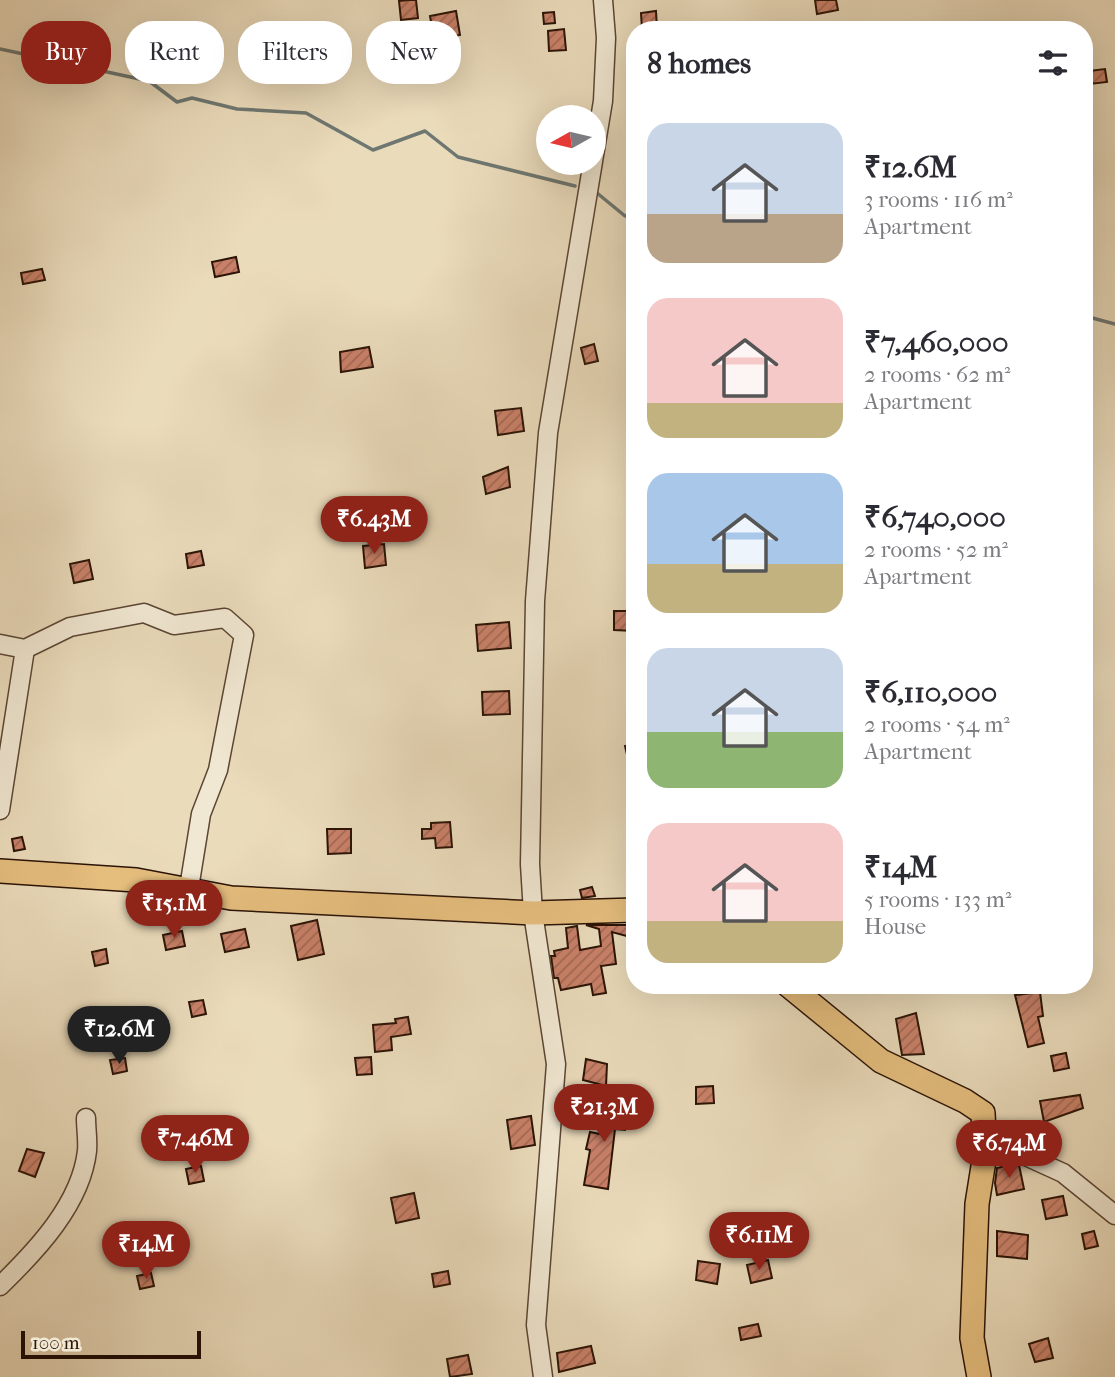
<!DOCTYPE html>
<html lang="en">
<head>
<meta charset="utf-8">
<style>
	body { margin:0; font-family:"IM FELL French Canon",serif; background:#f2f2f3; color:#2b2b33; height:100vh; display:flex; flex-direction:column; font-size:26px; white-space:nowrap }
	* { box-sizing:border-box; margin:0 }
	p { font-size:23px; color:#7c7c81 }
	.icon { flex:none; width:38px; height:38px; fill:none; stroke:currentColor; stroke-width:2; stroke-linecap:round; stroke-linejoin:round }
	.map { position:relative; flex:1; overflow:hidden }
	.side { position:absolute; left:626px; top:21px; width:467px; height:973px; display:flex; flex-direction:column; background:#fff; border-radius:28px; box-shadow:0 7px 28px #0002 }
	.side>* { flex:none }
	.guide { position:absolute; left:21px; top:21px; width:500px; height:63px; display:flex; gap:14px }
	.needle { width:46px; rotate:262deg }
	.controls { position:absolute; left:536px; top:105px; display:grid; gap:14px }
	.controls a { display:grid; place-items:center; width:70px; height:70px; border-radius:50%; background:#fff; box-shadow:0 7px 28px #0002; font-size:35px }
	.scale { position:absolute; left:21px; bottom:18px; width:180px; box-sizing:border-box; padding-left:7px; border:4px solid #2b1306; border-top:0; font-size:19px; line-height:24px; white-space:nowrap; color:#2b1306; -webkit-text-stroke:5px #f1e8d3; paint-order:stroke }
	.price { position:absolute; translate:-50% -60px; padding:0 16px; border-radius:24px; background:#8f2418; color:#fff; font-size:23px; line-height:46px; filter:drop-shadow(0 2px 4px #0008) }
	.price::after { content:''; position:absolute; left:50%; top:42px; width:21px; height:16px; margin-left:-10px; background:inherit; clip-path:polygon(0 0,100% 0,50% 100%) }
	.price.active { background:#222; color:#fff }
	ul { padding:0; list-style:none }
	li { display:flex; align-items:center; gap:21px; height:175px; padding:0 21px }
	li span { display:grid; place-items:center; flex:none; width:196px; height:140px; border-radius:21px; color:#555 }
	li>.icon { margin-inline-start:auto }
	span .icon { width:84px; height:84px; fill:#fffc; stroke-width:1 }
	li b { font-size:30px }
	h2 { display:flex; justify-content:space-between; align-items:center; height:84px; padding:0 21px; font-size:30px }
	.tag { padding:0 24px; border-radius:28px; background:#fff; box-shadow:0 7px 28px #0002; font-size:24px; line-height:63px }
	.tag.active { background:#8f2418; color:#fff }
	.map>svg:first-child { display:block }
</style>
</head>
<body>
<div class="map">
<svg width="1115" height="1377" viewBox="0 0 1115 1377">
	<defs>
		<pattern id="building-hatch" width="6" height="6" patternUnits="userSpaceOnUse" patternTransform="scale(1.75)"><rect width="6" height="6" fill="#c98169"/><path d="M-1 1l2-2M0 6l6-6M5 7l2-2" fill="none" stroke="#a36854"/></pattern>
	</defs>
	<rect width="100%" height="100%" fill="#eadbbb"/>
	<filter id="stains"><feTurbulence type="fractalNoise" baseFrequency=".00286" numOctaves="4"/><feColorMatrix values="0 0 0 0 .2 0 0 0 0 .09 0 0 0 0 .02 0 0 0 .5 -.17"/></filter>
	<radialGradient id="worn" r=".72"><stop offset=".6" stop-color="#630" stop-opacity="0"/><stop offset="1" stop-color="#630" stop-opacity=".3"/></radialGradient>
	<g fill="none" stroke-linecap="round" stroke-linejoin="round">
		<path stroke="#6e7771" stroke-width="3.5" d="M 0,49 L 149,81 L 177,102 L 192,98 L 237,109 L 306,113 L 373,150 L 425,131 L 458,157 L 575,186
			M 597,193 L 625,216 L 635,214
			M 1085,316 L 1115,324"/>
	</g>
	<path fill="url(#building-hatch)" stroke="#2b1306" stroke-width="2" d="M 409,0 L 416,0 L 418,18 L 401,20 L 399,1 Z
		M 815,0 L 836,0 L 838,10 L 817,14 Z
		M 456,11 L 460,35 L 434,39 L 430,16 Z
		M 656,11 L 657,29 L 642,30 L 641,13 Z
		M 554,12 L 555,23 L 544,24 L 543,13 Z
		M 564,29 L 566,50 L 549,51 L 548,31 Z
		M 1105,69 L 1107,82 L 1090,84 L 1088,71 Z
		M 236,257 L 239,272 L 215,277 L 212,262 Z
		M 42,269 L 45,280 L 23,284 L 21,273 Z
		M 594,344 L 598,361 L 585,364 L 581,348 Z
		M 369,347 L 373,367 L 341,372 L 340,352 Z
		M 521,408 L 524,431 L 498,435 L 495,411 Z
		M 508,467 L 510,487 L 486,494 L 483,477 Z
		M 384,544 L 386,565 L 365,568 L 363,546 Z
		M 201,551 L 204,565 L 188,568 L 186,554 Z
		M 89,560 L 93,579 L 74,583 L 70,564 Z
		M 614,611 L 635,611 L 635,631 L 614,630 Z
		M 509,622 L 511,648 L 478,651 L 476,625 Z
		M 509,691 L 510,714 L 483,715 L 482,692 Z
		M 635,744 L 635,772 L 631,772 L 625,746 Z
		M 450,822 L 452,847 L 436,848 L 435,838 L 422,839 L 422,829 L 431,829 L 431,823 Z
		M 327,829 L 351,829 L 351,853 L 328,854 Z
		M 22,837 L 25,849 L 14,851 L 12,839 Z
		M 592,887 L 595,896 L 582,898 L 580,890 Z
		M 317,920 L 324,954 L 298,960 L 291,926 Z
		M 586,925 L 635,925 L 634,938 L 612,932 L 616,964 L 601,966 L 606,993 L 593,995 L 591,984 L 561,990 L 558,978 L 554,978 L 551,956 L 555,956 L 554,951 L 568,948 L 566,928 L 577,926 L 580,950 L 601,946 L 599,929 Z
		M 245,929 L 249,947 L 225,952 L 221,934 Z
		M 182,931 L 185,946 L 166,950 L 163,935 Z
		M 106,949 L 108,963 L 95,966 L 92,952 Z
		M 1040,992 L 1043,1016 L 1038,1017 L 1044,1043 L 1028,1047 L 1015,995 Z
		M 203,1000 L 206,1014 L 192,1017 L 189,1002 Z
		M 916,1013 L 924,1054 L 902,1055 L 896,1019 Z
		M 408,1017 L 411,1034 L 391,1037 L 392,1050 L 375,1052 L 373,1025 L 396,1023 L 395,1019 Z
		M 1066,1053 L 1069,1068 L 1054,1071 L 1051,1056 Z
		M 371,1057 L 372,1074 L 357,1075 L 355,1058 Z
		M 125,1058 L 127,1071 L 113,1074 L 110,1060 Z
		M 586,1059 L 607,1064 L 606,1086 L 583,1080 Z
		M 713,1086 L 714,1103 L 696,1104 L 696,1087 Z
		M 1080,1095 L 1083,1108 L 1044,1122 L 1040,1101 Z
		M 598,1102 L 628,1105 L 625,1130 L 615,1129 L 608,1189 L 584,1185 L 590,1150 L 586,1149 L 590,1132 L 600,1134 Z
		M 531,1116 L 535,1145 L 511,1149 L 507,1120 Z
		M 231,1122 L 235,1142 L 216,1146 L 212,1126 Z
		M 27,1149 L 44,1153 L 35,1177 L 19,1171 Z
		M 1016,1164 L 1019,1165 L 1024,1189 L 997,1195 L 995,1183 L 997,1168 Z
		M 201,1166 L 204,1181 L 189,1184 L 186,1169 Z
		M 414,1193 L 419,1218 L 396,1223 L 391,1198 Z
		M 1063,1196 L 1067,1215 L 1046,1219 L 1042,1200 Z
		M 997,1231 L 1028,1235 L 1027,1259 L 997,1256 Z
		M 1094,1231 L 1098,1246 L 1085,1249 L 1082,1234 Z
		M 768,1260 L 772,1278 L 751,1283 L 747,1265 Z
		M 698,1261 L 720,1264 L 717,1284 L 696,1280 Z
		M 448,1271 L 450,1284 L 434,1287 L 432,1274 Z
		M 151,1273 L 154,1286 L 140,1289 L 137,1276 Z
		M 758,1324 L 761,1336 L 741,1340 L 739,1328 Z
		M 1048,1338 L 1053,1358 L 1035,1362 L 1029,1344 Z
		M 591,1346 L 595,1363 L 559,1372 L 557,1353 Z
		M 468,1355 L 472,1374 L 450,1377 L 447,1359 Z"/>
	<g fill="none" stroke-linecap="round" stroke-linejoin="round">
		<defs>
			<path id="minor" d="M 0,644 L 25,649 L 70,627 L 144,613 L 174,625 L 225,618 L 244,635 L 218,770 L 201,814 L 189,888
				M 0,810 L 25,649
				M 984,1137 L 1063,1173 L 1115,1215
				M 0,1286 C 36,1251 81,1204 87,1151 C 88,1140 86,1129 86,1118
				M 543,1377 L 536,1325 L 556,1064 L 533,913 L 530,864 L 535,601 L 548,433 L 603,101 L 606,38 L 603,0"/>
			<path id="major" d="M 0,871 L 136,880 L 231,898 L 533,913 L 635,910
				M 788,985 L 881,1061 L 965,1101 L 983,1113 L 985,1154 L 977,1204 L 972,1338 L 979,1377"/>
		</defs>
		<use href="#minor" stroke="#5b4533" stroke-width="21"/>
		<use href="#major" stroke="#2b1306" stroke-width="26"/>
		<use href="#minor" stroke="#f1e8d3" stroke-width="18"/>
		<use href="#major" stroke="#e5be7e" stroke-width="23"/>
	</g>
	<rect width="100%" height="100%" filter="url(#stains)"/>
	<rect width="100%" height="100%" fill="url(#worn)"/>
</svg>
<div class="controls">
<a><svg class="needle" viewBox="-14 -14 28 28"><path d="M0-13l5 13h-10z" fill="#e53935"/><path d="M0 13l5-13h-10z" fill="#7c7c81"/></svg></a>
</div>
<div class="scale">100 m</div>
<b class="price" style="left:374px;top:556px">₹6.43M</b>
<b class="price" style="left:174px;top:940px">₹15.1M</b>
<b class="price active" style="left:119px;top:1066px">₹12.6M</b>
<b class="price" style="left:604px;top:1144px">₹21.3M</b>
<b class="price" style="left:195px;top:1175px">₹7.46M</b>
<b class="price" style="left:1009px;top:1180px">₹6.74M</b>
<b class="price" style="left:759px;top:1272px">₹6.11M</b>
<b class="price" style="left:146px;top:1281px">₹14M</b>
<div class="guide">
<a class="tag active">Buy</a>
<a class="tag">Rent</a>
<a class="tag">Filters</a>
<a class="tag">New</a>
</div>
<section class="side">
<h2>8 homes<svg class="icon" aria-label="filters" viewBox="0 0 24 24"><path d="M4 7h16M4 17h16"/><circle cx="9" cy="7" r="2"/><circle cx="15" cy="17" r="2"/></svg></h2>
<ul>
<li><span style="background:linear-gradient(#c9d6e8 65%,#b9a48a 0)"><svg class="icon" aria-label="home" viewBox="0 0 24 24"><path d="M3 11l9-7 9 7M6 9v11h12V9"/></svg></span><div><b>₹12.6M</b><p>3 rooms · 116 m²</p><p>Apartment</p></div></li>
<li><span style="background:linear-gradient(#f6c9c9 75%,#c2b280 0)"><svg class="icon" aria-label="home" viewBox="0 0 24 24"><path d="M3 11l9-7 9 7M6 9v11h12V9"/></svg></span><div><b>₹7,460,000</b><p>2 rooms · 62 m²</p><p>Apartment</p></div></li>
<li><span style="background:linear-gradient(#a9c7e8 65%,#c2b280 0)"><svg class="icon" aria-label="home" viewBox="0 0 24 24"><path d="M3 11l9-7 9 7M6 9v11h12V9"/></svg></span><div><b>₹6,740,000</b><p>2 rooms · 52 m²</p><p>Apartment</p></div></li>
<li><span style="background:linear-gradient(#c9d6e8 60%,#8fb573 0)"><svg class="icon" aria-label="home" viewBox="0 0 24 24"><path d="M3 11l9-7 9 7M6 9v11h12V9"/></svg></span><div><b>₹6,110,000</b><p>2 rooms · 54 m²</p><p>Apartment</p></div></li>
<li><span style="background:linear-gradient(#f6c9c9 70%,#c2b280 0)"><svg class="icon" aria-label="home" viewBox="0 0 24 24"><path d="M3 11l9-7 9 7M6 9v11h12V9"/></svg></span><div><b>₹14M</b><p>5 rooms · 133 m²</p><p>House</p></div></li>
</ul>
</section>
</div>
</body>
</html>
